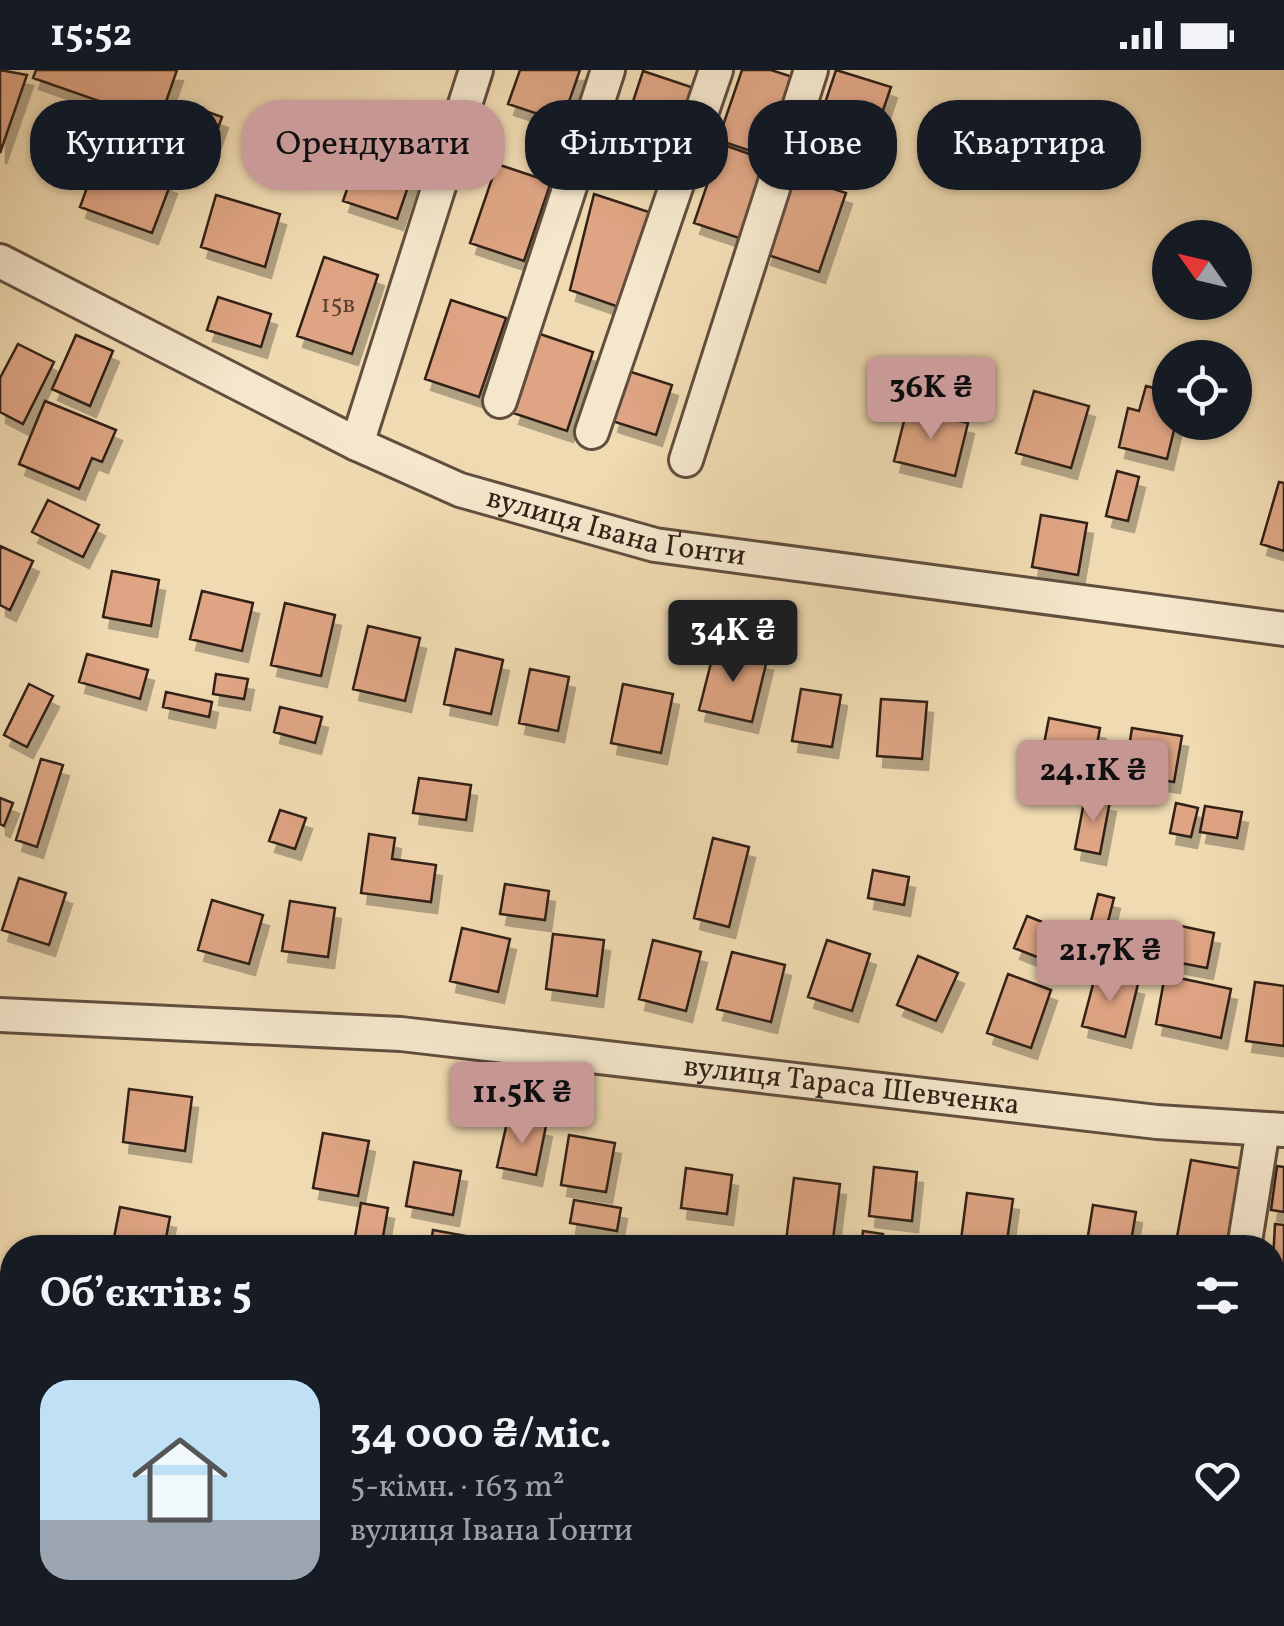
<!DOCTYPE html>
<html lang="uk">
<head>
<meta charset="utf-8">
<style>
	body { margin:0; font-family:Vollkorn,serif; background:#242831; color:#f1f3f6; height:100vh; display:flex; flex-direction:column; font-size:38px; white-space:nowrap }
	* { box-sizing:border-box; margin:0 }
	p { font-size:32px; color:#9ea1a6 }
	.icon { flex:none; width:55px; height:55px; fill:none; stroke:currentColor; stroke-width:2; stroke-linecap:round; stroke-linejoin:round }
	.map { position:relative; flex:1; overflow:hidden }
	.side { position:absolute; left:0px; top:1165px; width:1285px; height:392px; display:flex; flex-direction:column; background:#171b24; border-radius:40px 40px 0 0; box-shadow:0 2px 8px #0004 }
	.side>* { flex:none }
	.top-card { position:absolute; left:30px; top:30px; width:1225px; height:90px; display:flex; gap:20px }
	.needle { width:65px; rotate:304deg }
	.tools { position:absolute; left:1152px; top:150px; display:grid; gap:20px }
	.tools a { display:grid; place-items:center; width:100px; height:100px; border-radius:50%; background:#171b24; box-shadow:0 2px 8px #0004; font-size:50px }
	.price { position:absolute; translate:-50% -85px; padding:0 22px; border-radius:10px; background:#c59692; color:#111; font-size:32px; line-height:65px; filter:drop-shadow(0 2px 5px #0008) }
	.price::after { content:''; position:absolute; left:50%; top:60px; width:30px; height:22px; margin-left:-15px; background:inherit; clip-path:polygon(0 0,100% 0,50% 100%) }
	.price.on { background:#222; color:#fff }
	ul { padding:0; list-style:none }
	li { display:flex; align-items:center; gap:30px; height:250px; padding:0 40px }
	li span { display:grid; place-items:center; flex:none; width:280px; height:200px; border-radius:30px; color:#555 }
	li>.icon { margin-inline-start:auto }
	span .icon { width:120px; height:120px; fill:#fffc; stroke-width:1 }
	li b { font-size:42px }
	h2 { display:flex; justify-content:space-between; align-items:center; height:120px; padding:0 40px; font-size:42px }
	.chip { padding:0 35px; border-radius:40px; background:#171b24; box-shadow:0 2px 8px #0004; font-size:35px; line-height:90px }
	.chip.on { background:#c59692; color:#111 }
	.status { display:flex; justify-content:space-between; align-items:center; height:70px; padding:0 50px; background:#171b24; direction:ltr }
	.status svg { height:28px; fill:currentColor }
	.map>svg:first-child { display:block }
</style>
</head>
<body>
<div class="status"><b>15:52</b><svg viewBox="0 0 49 12"><path d="M0 12V9h3v3zM5 12V6h3v6zM10 12V3h3v9zM15 12V0h3v12zM26 1h20v11H26zM47 4h2v5h-2z"/></svg></div>
<div class="map">
<svg width="1284" height="1556" viewBox="0 0 1284 1556">
	<defs>
		<filter id="shadow"><feDropShadow dx="6" dy="11" stdDeviation="0" flood-color="#0004"/></filter>
	</defs>
	<rect width="100%" height="100%" fill="#f0dab1"/>
	<filter id="stains"><feTurbulence type="fractalNoise" baseFrequency=".002" numOctaves="4"/><feColorMatrix values="0 0 0 0 .2 0 0 0 0 .09 0 0 0 0 .02 0 0 0 .5 -.17"/></filter>
	<radialGradient id="worn" r=".72"><stop offset=".6" stop-color="#630" stop-opacity="0"/><stop offset="1" stop-color="#630" stop-opacity=".3"/></radialGradient>
	<path fill="#dea483" stroke="#312018" stroke-width="2.5" filter="url(#shadow)" d="M 0,0 L 27,5 L 0,83 Z
		M 36,0 L 177,0 L 159,52 L 33,8 Z
		M 520,0 L 580,0 L 562,52 L 508,34 Z
		M 742,0 L 771,0 L 799,9 L 772,88 L 718,70 Z
		M 836,0 L 891,17 L 864,96 L 810,78 Z
		M 643,1 L 697,19 L 671,98 L 617,80 Z
		M 194,37 L 222,47 L 207,89 L 179,79 Z
		M 49,48 L 65,53 L 54,86 L 38,81 Z
		M 370,52 L 424,70 L 397,149 L 343,131 Z
		M 721,74 L 775,93 L 748,171 L 694,153 Z
		M 98,87 L 171,113 L 152,163 L 80,137 Z
		M 497,94 L 551,112 L 524,191 L 470,173 Z
		M 791,105 L 846,123 L 819,202 L 765,184 Z
		M 594,124 L 661,146 L 630,241 L 570,220 Z
		M 216,125 L 280,144 L 265,197 L 201,177 Z
		M 324,187 L 378,205 L 352,284 L 297,266 Z
		M 218,227 L 271,244 L 261,277 L 207,260 Z
		M 451,230 L 506,248 L 479,327 L 425,309 Z
		M 540,264 L 593,282 L 567,361 L 513,343 Z
		M 76,265 L 113,281 L 90,336 L 52,319 Z
		M 18,274 L 54,292 L 23,354 L 0,342 L 0,308 Z
		M 628,301 L 672,315 L 656,365 L 612,351 Z
		M 1146,316 L 1170,322 L 1165,350 L 1176,352 L 1167,389 L 1119,377 L 1128,338 L 1139,341 Z
		M 1034,321 L 1089,336 L 1071,398 L 1016,383 Z
		M 45,331 L 116,360 L 102,392 L 92,388 L 79,419 L 19,394 Z
		M 907,339 L 968,353 L 955,406 L 894,391 Z
		M 1117,401 L 1139,407 L 1128,451 L 1106,446 Z
		M 1279,412 L 1284,413 L 1284,481 L 1261,474 Z
		M 48,430 L 99,455 L 83,487 L 32,462 Z
		M 1041,445 L 1087,453 L 1078,505 L 1032,497 Z
		M 0,476 L 33,491 L 10,540 L 0,535 Z
		M 112,501 L 159,510 L 151,556 L 103,547 Z
		M 202,521 L 253,533 L 242,581 L 190,569 Z
		M 285,533 L 335,545 L 321,606 L 271,595 Z
		M 368,556 L 420,568 L 405,631 L 353,619 Z
		M 715,577 L 767,590 L 752,652 L 699,640 Z
		M 456,579 L 503,590 L 491,644 L 444,634 Z
		M 87,584 L 148,600 L 140,629 L 79,612 Z
		M 530,599 L 569,607 L 558,661 L 519,653 Z
		M 216,604 L 248,609 L 244,629 L 213,624 Z
		M 29,614 L 53,626 L 27,677 L 4,665 Z
		M 623,614 L 673,624 L 661,683 L 611,673 Z
		M 801,619 L 841,625 L 832,677 L 792,671 Z
		M 166,622 L 212,632 L 209,647 L 163,637 Z
		M 881,629 L 927,632 L 922,689 L 877,686 Z
		M 280,637 L 322,647 L 315,673 L 274,662 Z
		M 1049,648 L 1100,658 L 1090,714 L 1038,705 Z
		M 1132,658 L 1182,666 L 1174,712 L 1125,704 Z
		M 41,689 L 63,695 L 37,777 L 16,770 Z
		M 419,708 L 471,715 L 466,750 L 413,743 Z
		M 1085,727 L 1110,731 L 1100,784 L 1075,779 Z
		M 0,728 L 13,733 L 4,756 L 0,754 Z
		M 1176,733 L 1198,738 L 1191,767 L 1170,763 Z
		M 1205,736 L 1242,742 L 1237,768 L 1200,762 Z
		M 280,740 L 306,748 L 295,779 L 269,771 Z
		M 369,764 L 395,768 L 392,789 L 436,795 L 431,832 L 361,823 Z
		M 713,768 L 749,777 L 729,857 L 694,848 Z
		M 873,800 L 909,807 L 904,835 L 868,828 Z
		M 19,808 L 66,823 L 49,875 L 2,860 Z
		M 505,814 L 549,821 L 545,850 L 500,844 Z
		M 1098,824 L 1114,828 L 1099,887 L 1083,882 Z
		M 212,830 L 263,845 L 249,894 L 198,880 Z
		M 290,831 L 335,838 L 328,887 L 282,881 Z
		M 1027,846 L 1081,867 L 1068,899 L 1014,878 Z
		M 1176,855 L 1214,863 L 1207,898 L 1170,891 Z
		M 462,858 L 510,869 L 498,922 L 450,911 Z
		M 553,864 L 604,870 L 597,926 L 546,919 Z
		M 653,870 L 701,882 L 686,941 L 639,929 Z
		M 827,870 L 870,884 L 852,941 L 808,927 Z
		M 732,882 L 785,895 L 771,952 L 717,939 Z
		M 918,886 L 958,903 L 936,951 L 897,935 Z
		M 1096,903 L 1138,914 L 1125,967 L 1082,956 Z
		M 1008,904 L 1051,920 L 1031,978 L 987,963 Z
		M 1165,905 L 1231,919 L 1221,968 L 1156,954 Z
		M 1255,912 L 1284,916 L 1284,976 L 1246,971 Z
		M 129,1019 L 192,1027 L 185,1081 L 123,1072 Z
		M 508,1048 L 546,1056 L 536,1105 L 497,1097 Z
		M 323,1063 L 369,1071 L 358,1126 L 313,1118 Z
		M 569,1065 L 615,1073 L 606,1122 L 561,1115 Z
		M 1191,1090 L 1249,1100 L 1236,1178 L 1175,1178 Z
		M 414,1092 L 461,1101 L 453,1145 L 406,1136 Z
		M 1277,1096 L 1284,1097 L 1284,1142 L 1271,1140 Z
		M 874,1097 L 917,1102 L 912,1151 L 869,1146 Z
		M 686,1098 L 732,1105 L 727,1144 L 681,1138 Z
		M 794,1108 L 840,1114 L 832,1177 L 786,1171 Z
		M 967,1123 L 1013,1129 L 1006,1178 L 960,1178 Z
		M 574,1130 L 621,1138 L 617,1161 L 570,1153 Z
		M 361,1133 L 388,1138 L 381,1178 L 353,1178 Z
		M 1093,1135 L 1136,1142 L 1130,1178 L 1086,1178 Z
		M 120,1137 L 170,1147 L 164,1178 L 112,1178 Z
		M 1275,1154 L 1284,1155 L 1284,1210 L 1272,1209 Z
		M 433,1160 L 471,1167 L 469,1178 L 430,1178 Z
		M 863,1161 L 883,1164 L 881,1178 L 861,1178 Z
		M 679,1169 L 745,1177 L 745,1178 L 678,1178 Z
		M 0,1469 L 12,1471 L 12,1539 L 0,1538 Z
		M 234,1545 L 267,1545 L 265,1556 L 233,1552 Z
		M 413,1545 L 437,1545 L 435,1556 L 411,1556 Z
		M 898,1545 L 945,1545 L 943,1556 L 897,1556 Z
		M 998,1545 L 1039,1545 L 1038,1556 L 996,1556 Z
		M 1154,1545 L 1179,1545 L 1177,1555 L 1153,1551 Z
		M 1200,1545 L 1241,1545 L 1250,1547 L 1247,1556 L 1197,1556 Z
		M 161,1546 L 205,1556 L 159,1556 Z"/>
	<g fill="none" stroke-linecap="round" stroke-linejoin="round">
		<defs>
			<g id="minor">
				<path id="s1" d="M 0,191 L 357,374 L 460,420 L 655,475 L 1284,559"/>
				<path d="M 500,331 L 608,0"/>
				<path d="M 592,362 L 716,0"/>
				<path d="M 357,374 L 476,0"/>
				<path d="M 686,390 L 811,0"/>
				<path id="s2" d="M 0,945 L 401,964 L 1157,1052 L 1284,1060"/>
				<path d="M 1244,1178 L 1263,1059"/>
			</g>
		</defs>
		<use href="#minor" stroke="#614e3e" stroke-width="38"/>
		<use href="#minor" stroke="#f5e7cc" stroke-width="32"/>
	</g>
	<g text-anchor="middle" dominant-baseline="central" stroke-width="9" stroke-linejoin="round" paint-order="stroke">
		<g font-size="25" fill="#5c4133">
			<text x="338" y="235">15в</text>
		</g>
		<g font-size="30" fill="#312018" stroke="#f5e7cc">
			<text stroke="none"><textPath href="#s1" startOffset="675">вулиця Івана Ґонти</textPath></text>
			<text stroke="none"><textPath href="#s2" startOffset="855">вулиця Тараса Шевченка</textPath></text>
		</g>
	</g>
	<rect width="100%" height="100%" filter="url(#stains)"/>
	<rect width="100%" height="100%" fill="url(#worn)"/>
</svg>
<div class="tools">
<a><svg class="needle" viewBox="-14 -14 28 28"><path d="M0-13l5 13h-10z" fill="#e53935"/><path d="M0 13l5-13h-10z" fill="#9ea1a6"/></svg></a>
<a><svg class="icon" aria-label="locate" viewBox="0 0 24 24"><circle cx="12" cy="12" r="6"/><path d="M12 2v4M12 18v4M2 12h4M18 12h4"/></svg></a>
</div>
<b class="price" style="left:931px;top:372px">36K ₴</b>
<b class="price on" style="left:733px;top:615px">34K ₴</b>
<b class="price" style="left:1093px;top:755px">24.1K ₴</b>
<b class="price" style="left:1110px;top:935px">21.7K ₴</b>
<b class="price" style="left:522px;top:1077px">11.5K ₴</b>
<div class="top-card">
<a class="chip">Купити</a>
<a class="chip on">Орендувати</a>
<a class="chip">Фільтри</a>
<a class="chip">Нове</a>
<a class="chip">Квартира</a>
</div>
<section class="side">
<h2>Об’єктів: 5<svg class="icon" aria-label="filters" viewBox="0 0 24 24"><path d="M4 7h16M4 17h16"/><circle cx="9" cy="7" r="2"/><circle cx="15" cy="17" r="2"/></svg></h2>
<ul>
<li><span style="background:linear-gradient(#bfe0f5 70%,#9aa5b1 0)"><svg class="icon" aria-label="home" viewBox="0 0 24 24"><path d="M3 11l9-7 9 7M6 9v11h12V9"/></svg></span><div><b>34 000 ₴/міс.</b><p>5-кімн. · 163 m²</p><p>вулиця Івана Ґонти</p></div><svg class="icon" aria-label="heart" viewBox="0 0 24 24"><path d="M12 20l-8-8c-3-5 5-10 8-4 3-6 11-1 8 4z"/></svg></li>
</ul>
</section>
</div>
</body>
</html>
